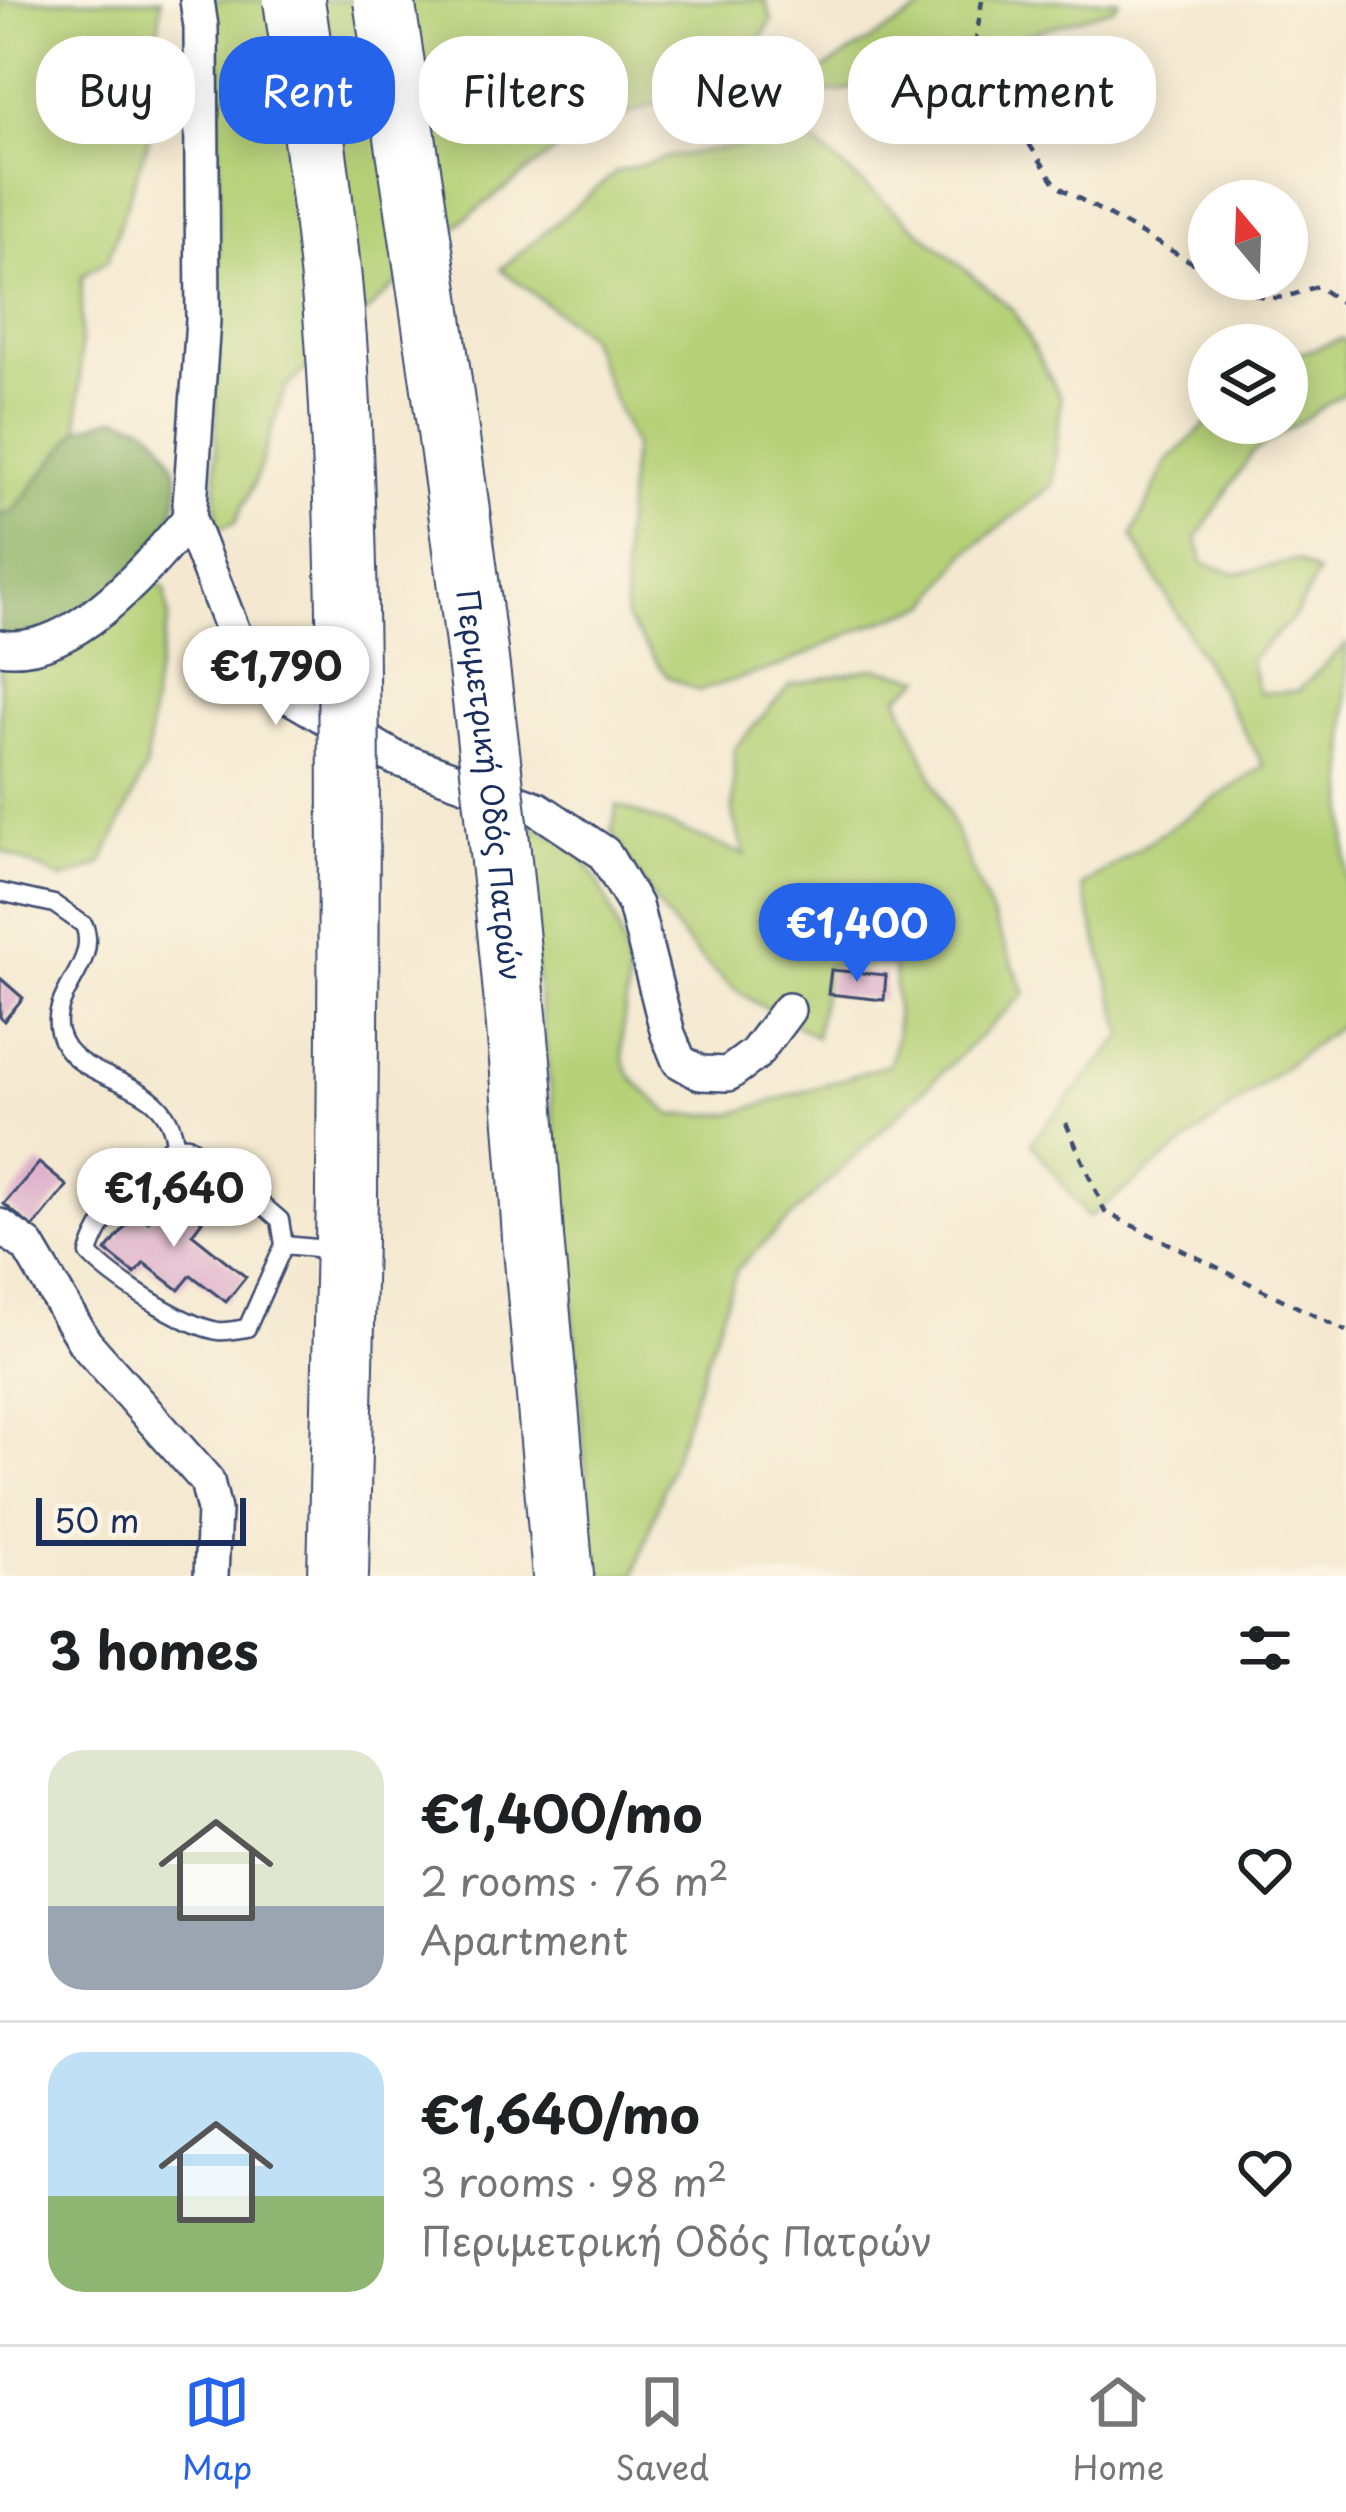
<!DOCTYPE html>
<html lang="en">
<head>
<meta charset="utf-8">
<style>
	body { margin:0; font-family:"Playpen Sans",sans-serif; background:#f2f2f2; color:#202124; height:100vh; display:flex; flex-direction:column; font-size:45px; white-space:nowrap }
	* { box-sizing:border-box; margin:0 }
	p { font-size:39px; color:#757577 }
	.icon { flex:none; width:66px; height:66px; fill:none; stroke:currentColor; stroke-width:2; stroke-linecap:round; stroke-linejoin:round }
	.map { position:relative; height:1576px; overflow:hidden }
	.drawer { display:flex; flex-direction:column; background:#fff; flex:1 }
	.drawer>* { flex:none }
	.top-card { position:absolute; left:36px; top:36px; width:1275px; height:108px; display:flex; gap:24px }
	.needle { width:78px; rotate:341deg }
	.tools { position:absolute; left:1188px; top:180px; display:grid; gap:24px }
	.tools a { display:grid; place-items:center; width:120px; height:120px; border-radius:50%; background:#fff; box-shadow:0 6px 30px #0003; font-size:60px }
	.scale { position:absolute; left:36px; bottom:30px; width:210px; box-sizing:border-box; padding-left:12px; border:6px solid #1b2f5e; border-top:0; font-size:33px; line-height:42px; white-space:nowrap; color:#1b2f5e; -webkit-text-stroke:9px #fcf5e5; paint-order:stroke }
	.price { position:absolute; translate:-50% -102px; padding:0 27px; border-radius:42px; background:#fff; color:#222; font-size:39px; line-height:78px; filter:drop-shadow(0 3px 6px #0008) }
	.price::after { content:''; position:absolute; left:50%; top:72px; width:36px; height:27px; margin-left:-18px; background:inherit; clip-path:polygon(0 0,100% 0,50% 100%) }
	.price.active { background:#2563eb; color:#fff }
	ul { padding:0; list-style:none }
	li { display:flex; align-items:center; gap:36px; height:300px; padding:0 48px }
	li+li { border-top:3px solid #e0e0e0 }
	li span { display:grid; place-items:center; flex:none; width:336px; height:240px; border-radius:36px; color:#555 }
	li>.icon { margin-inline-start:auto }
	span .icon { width:144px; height:144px; fill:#fffc; stroke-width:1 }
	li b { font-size:51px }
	h2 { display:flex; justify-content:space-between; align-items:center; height:144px; padding:0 48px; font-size:51px }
	.chip { padding:0 42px; border-radius:48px; background:#fff; box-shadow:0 6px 30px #0003; font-size:42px; line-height:108px }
	.chip.active { background:#2563eb; color:#fff }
	.tabs { display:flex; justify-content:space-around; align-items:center; height:168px; border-top:3px solid #e0e0e0; background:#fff; font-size:33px; color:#757577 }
	.tabs a { display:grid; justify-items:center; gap:6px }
	.tabs .active { color:#2563eb }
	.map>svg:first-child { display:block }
</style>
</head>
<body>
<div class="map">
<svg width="1346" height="1576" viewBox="0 0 1346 1576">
	<rect width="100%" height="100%" fill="#fcf5e5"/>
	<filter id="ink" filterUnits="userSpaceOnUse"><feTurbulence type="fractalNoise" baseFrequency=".00833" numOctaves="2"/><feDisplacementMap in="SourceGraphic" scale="24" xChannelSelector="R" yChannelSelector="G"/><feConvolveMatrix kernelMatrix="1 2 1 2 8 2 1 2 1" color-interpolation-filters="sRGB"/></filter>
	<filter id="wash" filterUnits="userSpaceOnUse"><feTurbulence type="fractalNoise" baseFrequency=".004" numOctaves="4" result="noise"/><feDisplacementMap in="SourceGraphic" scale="48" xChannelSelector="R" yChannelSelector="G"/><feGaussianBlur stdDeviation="2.7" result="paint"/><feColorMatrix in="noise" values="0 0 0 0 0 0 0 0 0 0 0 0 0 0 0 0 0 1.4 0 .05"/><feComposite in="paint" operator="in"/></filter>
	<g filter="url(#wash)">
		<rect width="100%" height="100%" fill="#f4e9d0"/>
		<path fill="#b5d077" stroke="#68806a" stroke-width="3" d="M 0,0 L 161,0 L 150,134 L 108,260 L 82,276 L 79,429 L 12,512 L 0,516 Z
			M 210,0 L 765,0 L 772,20 L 740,73 L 580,132 L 466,218 L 285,389 L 255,482 L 235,523 L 217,529 C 211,353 228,176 210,0 Z
			M 937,0 L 1119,0 L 1113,8 L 843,91 L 808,94 L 822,70 Z
			M 806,136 L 1013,310 L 1061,398 L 1053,485 L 965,554 L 929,605 L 866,627 L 782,665 L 699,691 L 667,676 L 626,619 L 623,539 L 633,445 L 587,335 L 501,269 L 616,172 L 668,157 Z
			M 1342,339 L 1346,342 L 1346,392 L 1252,453 L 1197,538 L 1203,563 L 1238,574 L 1296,560 L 1318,573 L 1296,615 L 1250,660 L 1259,693 L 1298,691 L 1346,644 L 1346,1020 L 1088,1218 L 1031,1142 L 1124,1035 L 1082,886 L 1264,766 L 1132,536 L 1166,463 L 1209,421 L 1287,423 L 1287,358 Z
			M 153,582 L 165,588 L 169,618 L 155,681 L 146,767 L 102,864 L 63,879 L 0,850 L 0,659 Z
			M 875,668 L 923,678 L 898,697 L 1025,993 L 737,1269 L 634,1576 L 594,1576 L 565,1212 L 518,820 C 538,828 558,835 575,850 C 600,873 627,942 628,976 C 629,1005 615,1041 627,1069 C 634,1085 659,1102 672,1115 L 732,1114 L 890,1064 L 897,1032 L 894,965 L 827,966 L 816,1037 C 785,1018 746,1001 719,976 C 675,936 642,884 612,832 L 617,805 L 745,855 L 733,818 L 734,749 L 790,685 Z"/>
		<path fill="#90b268" stroke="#567063" stroke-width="3" d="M 116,417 C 148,424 157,429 172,459 C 202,522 113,595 63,624 C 47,634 19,635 0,639 L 0,516 L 12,512 L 79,429 Z"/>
		<g id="blocks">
			<path fill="#deb1cb" d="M 831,970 L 886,975 L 884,1000 L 828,994 Z
				M 0,978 L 23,998 L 4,1021 L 0,1017 Z
				M 39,1163 L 67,1186 L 33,1228 L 4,1204 Z
				M 170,1195 L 202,1221 L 192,1234 L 246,1277 L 226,1302 L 191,1275 L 179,1290 L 144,1263 L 135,1274 L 106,1251 L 136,1213 L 148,1222 Z"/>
		</g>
	</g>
	<g filter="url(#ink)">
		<use href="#blocks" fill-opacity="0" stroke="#3c4b6f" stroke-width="3"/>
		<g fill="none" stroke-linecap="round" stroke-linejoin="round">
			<defs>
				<path id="lane" d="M 0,892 L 54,904 L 84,925 C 100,964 49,993 59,1032 C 74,1088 170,1072 175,1145
					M 175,1145 L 188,1146 L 209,1159 L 280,1220 L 284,1245 L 247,1328 C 238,1329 227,1332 218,1331 C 183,1325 113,1280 89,1254 C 98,1221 145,1161 175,1145 Z
					M 284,1245 L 337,1250"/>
				<path id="street" d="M 197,0 L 201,27 L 203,320 L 189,519 L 234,634 L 253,663 L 282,692 L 395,758 L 538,809 L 604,853 L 635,905 L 668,1034 L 679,1061 L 700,1073 L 728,1074 L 755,1054 L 788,1010
					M 0,647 C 73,659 147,568 189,519
					M 0,1226 L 28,1246 L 85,1343 L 207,1481 L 214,1510 L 211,1576"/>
				<path id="highway" d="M 533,1237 L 563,1576
					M 338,1576 L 347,1197"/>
			</defs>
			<use href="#lane" stroke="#3c4b6f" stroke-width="21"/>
			<use href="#street" stroke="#3c4b6f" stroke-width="38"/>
			<use href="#highway" stroke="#3c4b6f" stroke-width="64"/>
			<path stroke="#3c4b6f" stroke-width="4.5" stroke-dasharray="9 9" stroke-linecap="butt" d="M 982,0 L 973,60 L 1057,186 L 1209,272
				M 1223,279 C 1268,302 1270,304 1317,286 L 1346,306
				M 1066,1123 L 1105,1212 L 1346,1331"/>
			<use href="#lane" stroke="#fff" stroke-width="16"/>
			<use href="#street" stroke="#fff" stroke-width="33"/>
			<use href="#highway" stroke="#fff" stroke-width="60"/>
			<defs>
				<g id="highway-bridge">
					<path d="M 294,0 C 312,123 331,246 338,370 C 354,645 348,921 347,1197"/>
					<path id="s1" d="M 384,0 C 448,410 507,823 533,1237"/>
				</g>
			</defs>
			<use href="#highway-bridge" stroke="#3c4b6f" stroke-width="64" stroke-linecap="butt"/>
			<use href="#highway-bridge" stroke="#fff" stroke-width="60"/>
		</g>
	</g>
	<g text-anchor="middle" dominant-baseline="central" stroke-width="12" stroke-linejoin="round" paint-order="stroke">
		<g font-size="30" fill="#1b2f5e" stroke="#fcf5e5">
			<text stroke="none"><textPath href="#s1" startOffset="792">Περιμετρική Οδός Πατρών</textPath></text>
		</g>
	</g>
</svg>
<div class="tools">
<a><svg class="needle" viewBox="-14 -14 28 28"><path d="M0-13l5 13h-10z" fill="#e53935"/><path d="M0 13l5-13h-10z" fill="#757577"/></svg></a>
<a><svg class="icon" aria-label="layers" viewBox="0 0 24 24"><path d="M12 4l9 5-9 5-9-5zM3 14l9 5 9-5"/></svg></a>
</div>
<div class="scale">50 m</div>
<b class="price" style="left:276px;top:728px">€1,790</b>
<b class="price active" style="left:857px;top:985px">€1,400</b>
<b class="price" style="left:174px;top:1250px">€1,640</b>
<div class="top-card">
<a class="chip">Buy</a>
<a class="chip active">Rent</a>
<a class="chip">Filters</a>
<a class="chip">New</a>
<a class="chip">Apartment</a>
</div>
</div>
<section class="drawer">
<h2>3 homes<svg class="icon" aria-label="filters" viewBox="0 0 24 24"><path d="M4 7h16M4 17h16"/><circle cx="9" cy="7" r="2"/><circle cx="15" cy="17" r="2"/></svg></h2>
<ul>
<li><span style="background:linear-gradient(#dfe7d0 65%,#9aa5b1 0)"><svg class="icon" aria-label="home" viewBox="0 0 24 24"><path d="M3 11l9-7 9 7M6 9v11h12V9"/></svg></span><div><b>€1,400/mo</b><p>2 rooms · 76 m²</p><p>Apartment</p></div><svg class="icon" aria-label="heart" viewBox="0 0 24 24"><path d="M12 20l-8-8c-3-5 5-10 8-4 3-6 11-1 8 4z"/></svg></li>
<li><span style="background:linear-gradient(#bfe0f5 60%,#8fb573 0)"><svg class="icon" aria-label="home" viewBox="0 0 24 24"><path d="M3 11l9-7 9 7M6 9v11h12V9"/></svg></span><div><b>€1,640/mo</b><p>3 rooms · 98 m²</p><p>Περιμετρική Οδός Πατρών</p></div><svg class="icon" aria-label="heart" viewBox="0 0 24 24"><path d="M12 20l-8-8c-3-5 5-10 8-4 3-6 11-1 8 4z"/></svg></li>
</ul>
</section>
<nav class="tabs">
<a class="active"><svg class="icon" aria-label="map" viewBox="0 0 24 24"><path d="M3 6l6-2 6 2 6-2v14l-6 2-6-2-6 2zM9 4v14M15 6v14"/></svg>Map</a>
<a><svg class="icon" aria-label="saved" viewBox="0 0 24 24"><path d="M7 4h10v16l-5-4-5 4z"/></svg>Saved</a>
<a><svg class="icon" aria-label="home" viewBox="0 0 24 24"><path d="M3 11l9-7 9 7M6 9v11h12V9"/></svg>Home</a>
</nav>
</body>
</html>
